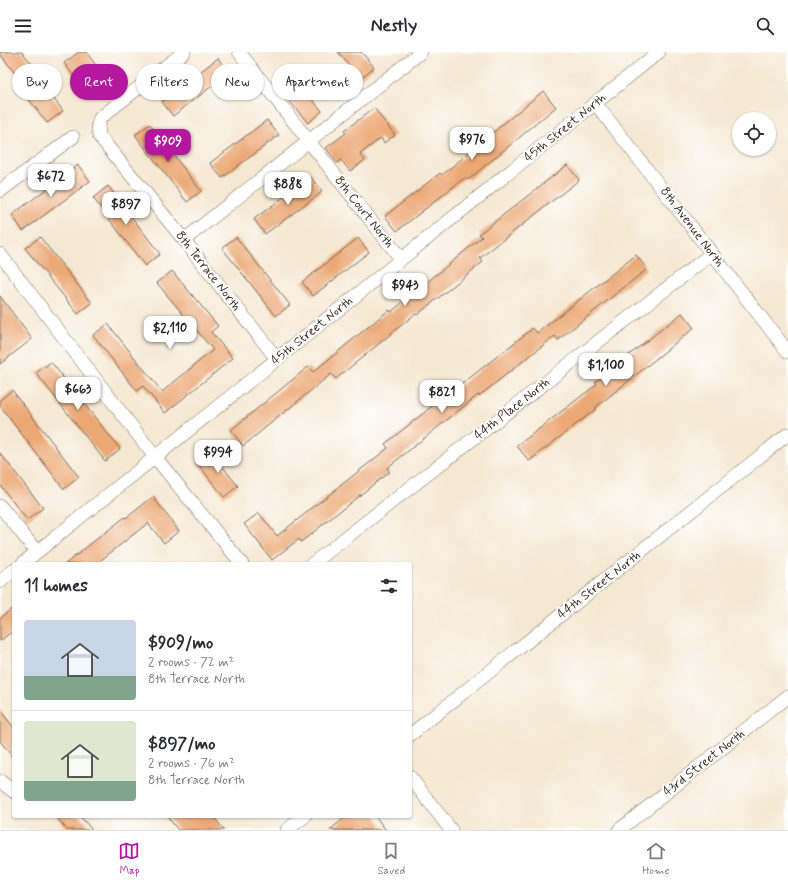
<!DOCTYPE html>
<html lang="en">
<head>
<meta charset="utf-8">
<style>
	body { margin:0; font-family:Mynerve,sans-serif; background:#f2f2f3; color:#2b2b33; height:100vh; display:flex; flex-direction:column; font-size:15px; white-space:nowrap }
	* { box-sizing:border-box; margin:0 }
	p { font-size:13px; color:#7c7c81 }
	.icon { flex:none; width:22px; height:22px; fill:none; stroke:currentColor; stroke-width:2; stroke-linecap:round; stroke-linejoin:round }
	.map { position:relative; flex:1; overflow:hidden }
	.drawer { position:absolute; left:12px; top:510px; width:400px; height:256px; display:flex; flex-direction:column; background:#fff; border-radius:4px; box-shadow:0 1px 3px #0004 }
	.drawer>* { flex:none }
	.hud { position:absolute; left:12px; top:12px; width:400px; height:36px; display:flex; gap:8px }
	.tools { position:absolute; left:732px; top:60px; display:grid; gap:8px }
	.tools a { display:grid; place-items:center; width:44px; height:44px; border-radius:50%; background:#fff; box-shadow:0 1px 3px #0004; font-size:20px }
	.price { position:absolute; translate:-50% -34px; padding:0 9px; border-radius:8px; background:#fff; color:#222; font-size:13px; line-height:26px; filter:drop-shadow(0 1px 2px #0008) }
	.price::after { content:''; position:absolute; left:50%; top:24px; width:12px; height:9px; margin-left:-6px; background:inherit; clip-path:polygon(0 0,100% 0,50% 100%) }
	.price.on { background:#b5179e; color:#fff }
	ul { padding:0; list-style:none }
	li { display:flex; align-items:center; gap:12px; height:100px; padding:0 12px }
	li+li { border-top:1px solid #e1e1e2 }
	li span { display:grid; place-items:center; flex:none; width:112px; height:80px; border-radius:4px; color:#555 }
	li>.icon { margin-inline-start:auto }
	span .icon { width:48px; height:48px; fill:#fffc; stroke-width:1 }
	li b { font-size:17px }
	h2 { display:flex; justify-content:space-between; align-items:center; height:48px; padding:0 12px; font-size:17px }
	.pill { padding:0 14px; border-radius:18px; background:#fff; box-shadow:0 1px 3px #0004; font-size:14px; line-height:36px }
	.pill.on { background:#b5179e; color:#fff }
	header { display:flex; justify-content:space-between; align-items:center; height:52px; padding:0 12px; background:#fff; font-size:18px; font-weight:800 }
	.menu { display:flex; justify-content:space-around; align-items:center; height:56px; border-top:1px solid #e1e1e2; background:#fff; font-size:11px; color:#7c7c81 }
	.menu a { display:grid; justify-items:center; gap:2px }
	.menu .on { color:#b5179e }
	.map>svg:first-child { display:block }
</style>
</head>
<body>
<header><svg class="icon" aria-label="menu" viewBox="0 0 24 24"><path d="M4 6h16M4 12h16M4 18h16"/></svg>Nestly<svg class="icon" aria-label="search" viewBox="0 0 24 24"><circle cx="10" cy="10" r="6"/><path d="M15 15l6 6"/></svg></header>
<div class="map">
<svg width="788" height="778" viewBox="0 0 788 778">
	<rect width="100%" height="100%" fill="#fff"/>
	<filter id="ink" filterUnits="userSpaceOnUse"><feTurbulence type="fractalNoise" baseFrequency=".025" numOctaves="2"/><feDisplacementMap in="SourceGraphic" scale="8" xChannelSelector="R" yChannelSelector="G"/><feConvolveMatrix kernelMatrix="1 2 1 2 8 2 1 2 1" color-interpolation-filters="sRGB"/></filter>
	<filter id="wash" filterUnits="userSpaceOnUse"><feTurbulence type="fractalNoise" baseFrequency=".012" numOctaves="4" result="noise"/><feDisplacementMap in="SourceGraphic" scale="16" xChannelSelector="R" yChannelSelector="G"/><feGaussianBlur stdDeviation="0.9" result="paint"/><feColorMatrix in="noise" values="0 0 0 0 0 0 0 0 0 0 0 0 0 0 0 0 0 1.4 0 .05"/><feComposite in="paint" operator="in"/></filter>
	<g filter="url(#wash)">
		<rect width="100%" height="100%" fill="#f5e8d2"/>
		<g id="blocks">
			<path fill="#eca976" d="M 0,0 L 22,0 L 32,12 L 29,14 L 63,59 L 47,71 L 21,37 L 25,34 L 0,2 Z
				M 79,0 L 86,0 L 104,24 L 85,39 L 64,11 Z
				M 338,0 L 361,0 L 374,15 L 360,27 Z
				M 218,6 L 229,21 L 173,64 L 162,50 Z
				M 301,34 L 322,59 L 308,71 L 287,46 Z
				M 543,39 L 556,55 L 468,128 L 466,125 L 397,179 L 385,164 L 440,121 L 442,123 Z
				M 374,56 L 395,83 L 384,91 L 381,86 L 360,102 L 365,108 L 350,119 L 341,108 L 337,111 L 326,96 L 346,81 L 344,79 Z
				M 267,68 L 279,83 L 222,126 L 210,111 Z
				M 150,72 L 201,139 L 187,150 L 135,83 Z
				M 78,113 L 90,129 L 23,179 L 12,163 Z
				M 567,113 L 579,128 L 480,206 L 483,210 L 417,263 L 415,262 L 336,327 L 331,322 L 243,394 L 231,378 L 308,315 L 313,320 L 389,258 L 391,260 L 482,185 L 479,182 Z
				M 311,125 L 322,140 L 265,182 L 254,167 Z
				M 108,134 L 160,202 L 145,214 L 93,146 Z
				M 40,185 L 92,251 L 78,262 L 25,196 Z
				M 236,185 L 290,253 L 276,264 L 222,196 Z
				M 358,186 L 369,200 L 313,244 L 302,230 Z
				M 636,203 L 647,217 L 558,288 L 555,284 L 479,344 L 478,343 L 387,416 L 389,420 L 301,490 L 299,487 L 272,508 L 244,472 L 259,461 L 277,484 L 388,396 L 385,392 L 451,339 L 452,340 L 533,276 L 537,281 Z
				M 172,219 L 218,274 L 211,280 L 233,306 L 165,361 L 143,334 L 137,339 L 93,283 L 108,272 L 162,340 L 213,298 L 157,231 Z
				M 0,244 L 32,287 L 0,312 Z
				M 682,261 L 694,276 L 595,356 L 596,357 L 529,409 L 517,394 L 597,332 L 595,330 Z
				M 51,310 L 120,397 L 105,409 L 36,321 Z
				M 12,338 L 79,425 L 64,437 L 0,354 L 0,348 Z
				M 211,400 L 238,434 L 224,445 L 197,411 Z
				M 0,401 L 43,456 L 27,468 L 0,433 Z
				M 153,445 L 179,479 L 164,491 L 148,471 L 96,512 L 65,512 L 125,465 L 126,466 Z
				M 14,555 L 14,578 L 0,589 L 0,566 Z
				M 0,658 L 14,676 L 14,707 L 0,689 Z
				M 56,764 L 80,764 L 92,778 L 67,778 Z
				M 167,764 L 213,764 L 224,778 L 178,778 Z
				M 347,764 L 375,764 L 386,778 L 330,778 Z"/>
		</g>
	</g>
	<g filter="url(#ink)">
		<use href="#blocks" fill-opacity="0" stroke="#7c6c5d" stroke-width="1"/>
		<g fill="none" stroke-linecap="round" stroke-linejoin="round">
			<defs>
				<path id="street" d="M 184,0 L 100,66 L 98,73 L 99,84 L 184,188 L 277,307
					M 239,0 L 401,207
					M 595,51 C 660,133 723,217 788,300
					M 0,139 L 73,85
					M 184,188 L 421,0
					M 0,202 L 155,405 L 242,512
					M 0,454 L 37,500
					M 22,512 L 659,0
					M 312,512 L 711,202
					M 0,530 L 14,518
					M 410,683 L 788,382
					M 410,725 L 451,778
					M 0,729 L 14,740
					M 287,778 L 305,764
					M 619,778 L 788,644"/>
			</defs>
			<use href="#street" stroke="#7c6c5d" stroke-width="14"/>
			<use href="#street" stroke="#fff" stroke-width="13"/>
		</g>
	</g>
	<g text-anchor="middle" dominant-baseline="central" stroke-width="4" stroke-linejoin="round" paint-order="stroke">
		<g font-size="13" fill="#3b2a1e" stroke="#fff">
			<text transform="translate(565 76) rotate(-39)">45th Street North</text>
			<text transform="translate(364 160) rotate(52)">8th Court North</text>
			<text transform="translate(692 175) rotate(53)">8th Avenue North</text>
			<text transform="translate(208 219) rotate(52)">8th Terrace North</text>
			<text transform="translate(312 279) rotate(-39)">45th Street North</text>
			<text transform="translate(512 357) rotate(-38)">44th Place North</text>
			<text transform="translate(599 533) rotate(-38)">44th Street North</text>
			<text transform="translate(704 711) rotate(-38)">43rd Street North</text>
		</g>
	</g>
</svg>
<div class="tools">
<a><svg class="icon" aria-label="locate" viewBox="0 0 24 24"><circle cx="12" cy="12" r="6"/><path d="M12 2v4M12 18v4M2 12h4M18 12h4"/></svg></a>
</div>
<b class="price" style="left:472px;top:109px">$976</b>
<b class="price on" style="left:168px;top:111px">$909</b>
<b class="price" style="left:51px;top:146px">$672</b>
<b class="price" style="left:288px;top:154px">$888</b>
<b class="price" style="left:126px;top:174px">$897</b>
<b class="price" style="left:405px;top:255px">$943</b>
<b class="price" style="left:170px;top:298px">$2,110</b>
<b class="price" style="left:606px;top:335px">$1,100</b>
<b class="price" style="left:78px;top:359px">$663</b>
<b class="price" style="left:442px;top:362px">$821</b>
<b class="price" style="left:218px;top:422px">$994</b>
<div class="hud">
<a class="pill">Buy</a>
<a class="pill on">Rent</a>
<a class="pill">Filters</a>
<a class="pill">New</a>
<a class="pill">Apartment</a>
</div>
<section class="drawer">
<h2>11 homes<svg class="icon" aria-label="filters" viewBox="0 0 24 24"><path d="M4 7h16M4 17h16"/><circle cx="9" cy="7" r="2"/><circle cx="15" cy="17" r="2"/></svg></h2>
<ul>
<li><span style="background:linear-gradient(#c9d6e8 70%,#7fa58c 0)"><svg class="icon" aria-label="home" viewBox="0 0 24 24"><path d="M3 11l9-7 9 7M6 9v11h12V9"/></svg></span><div><b>$909/mo</b><p>2 rooms · 72 m²</p><p>8th Terrace North</p></div></li>
<li><span style="background:linear-gradient(#dfe7d0 75%,#7fa58c 0)"><svg class="icon" aria-label="home" viewBox="0 0 24 24"><path d="M3 11l9-7 9 7M6 9v11h12V9"/></svg></span><div><b>$897/mo</b><p>2 rooms · 76 m²</p><p>8th Terrace North</p></div></li>
</ul>
</section>
</div>
<nav class="menu">
<a class="on"><svg class="icon" aria-label="map" viewBox="0 0 24 24"><path d="M3 6l6-2 6 2 6-2v14l-6 2-6-2-6 2zM9 4v14M15 6v14"/></svg>Map</a>
<a><svg class="icon" aria-label="saved" viewBox="0 0 24 24"><path d="M7 4h10v16l-5-4-5 4z"/></svg>Saved</a>
<a><svg class="icon" aria-label="home" viewBox="0 0 24 24"><path d="M3 11l9-7 9 7M6 9v11h12V9"/></svg>Home</a>
</nav>
</body>
</html>
